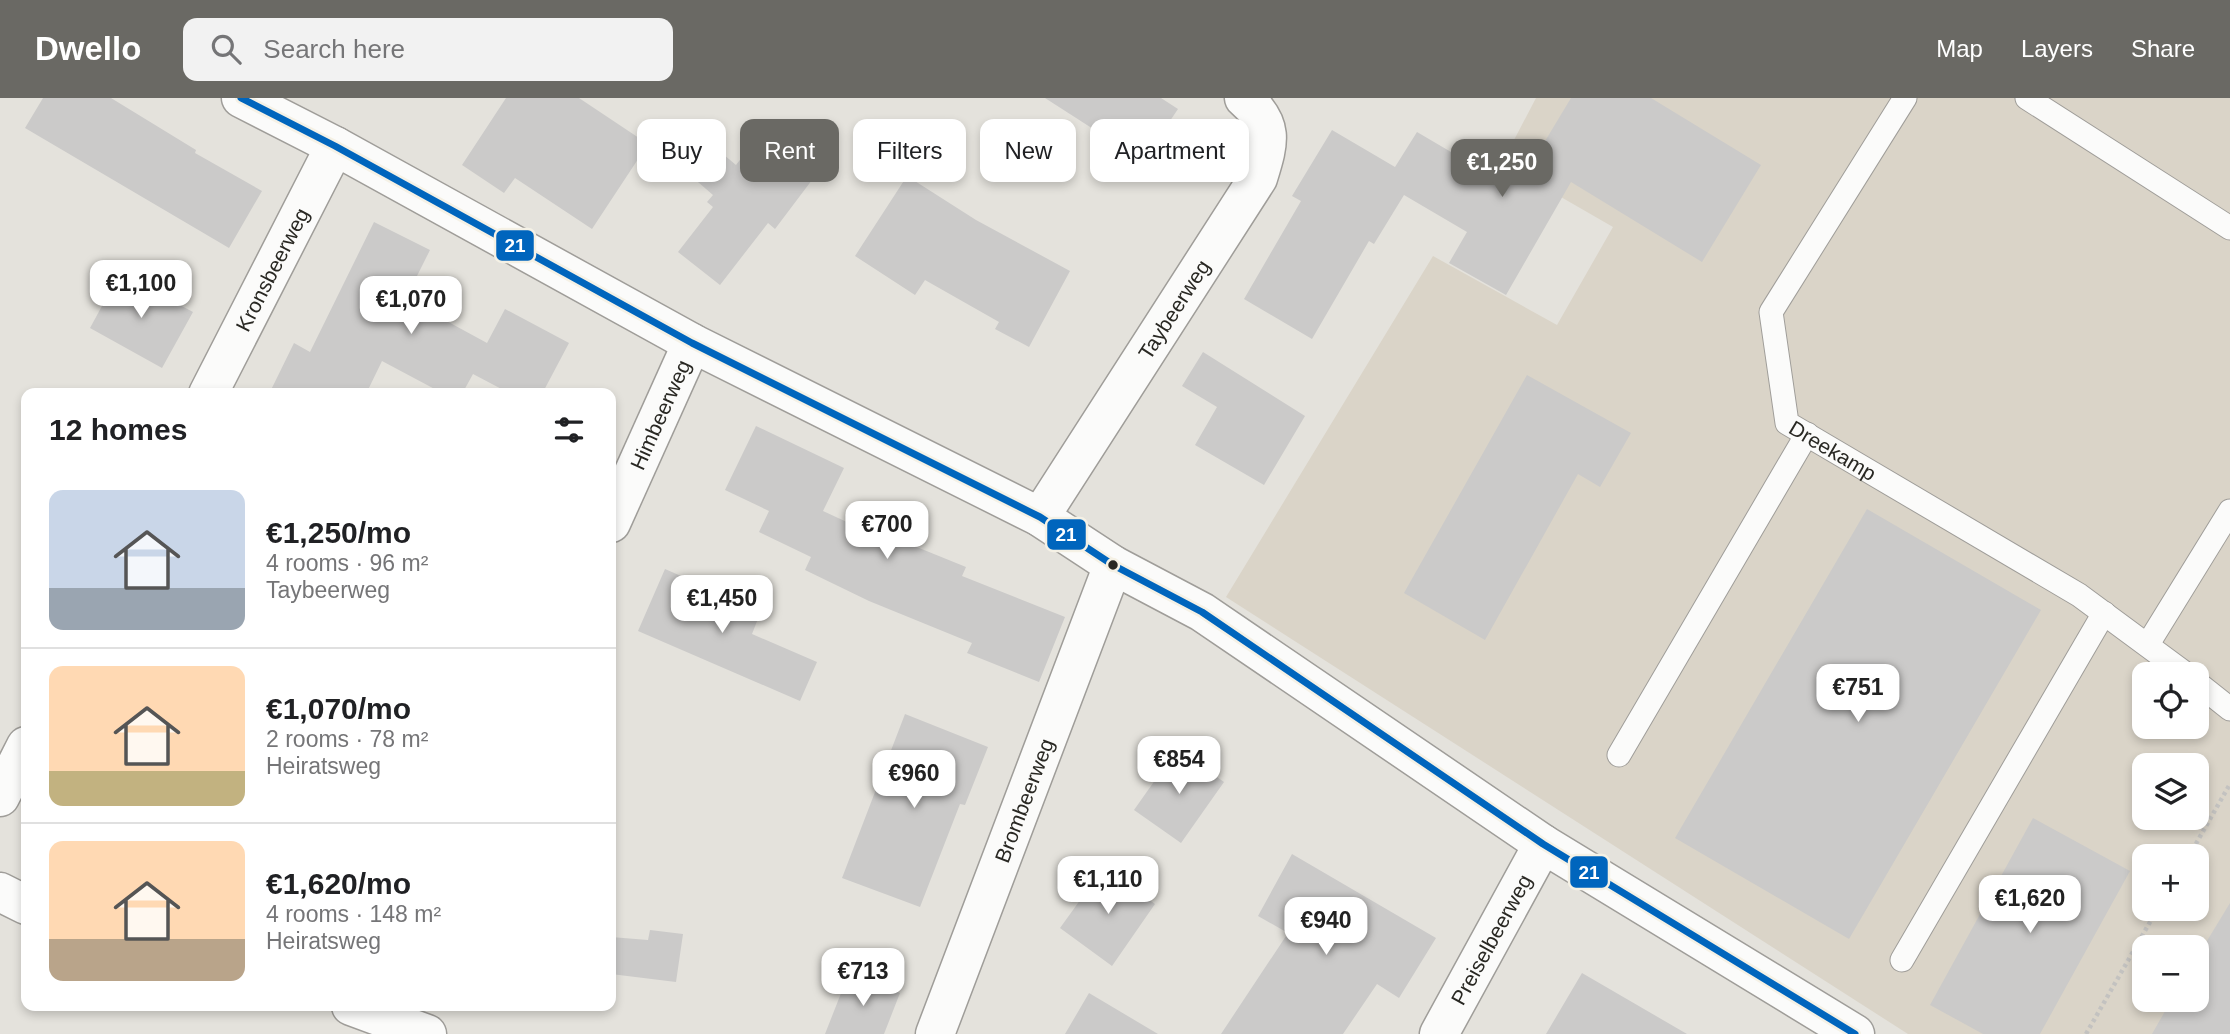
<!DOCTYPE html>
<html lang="en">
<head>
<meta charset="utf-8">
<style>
	body { margin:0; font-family:Arial,sans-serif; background:#f2f2f2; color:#202124; height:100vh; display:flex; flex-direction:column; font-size:26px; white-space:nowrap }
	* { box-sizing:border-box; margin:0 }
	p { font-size:23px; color:#757577 }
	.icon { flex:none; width:38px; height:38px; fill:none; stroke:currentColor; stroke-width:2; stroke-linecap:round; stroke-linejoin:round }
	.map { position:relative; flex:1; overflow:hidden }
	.side { position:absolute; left:21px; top:290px; width:595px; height:623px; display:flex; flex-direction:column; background:#fff; border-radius:14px; box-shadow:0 4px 10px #0003 }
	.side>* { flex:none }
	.banner { position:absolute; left:637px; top:21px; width:665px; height:63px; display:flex; gap:14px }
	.controls { position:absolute; left:2132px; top:564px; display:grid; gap:14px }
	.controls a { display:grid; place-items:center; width:77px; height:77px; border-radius:14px; background:#fff; box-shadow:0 4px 10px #0003; font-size:35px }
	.price { position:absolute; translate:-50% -60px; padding:0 16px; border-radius:14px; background:#fff; color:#222; font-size:23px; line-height:46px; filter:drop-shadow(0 2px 4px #0008) }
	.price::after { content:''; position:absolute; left:50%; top:42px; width:21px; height:16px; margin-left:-10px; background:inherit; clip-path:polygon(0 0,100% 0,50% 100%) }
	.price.active { background:#6a6964; color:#fff }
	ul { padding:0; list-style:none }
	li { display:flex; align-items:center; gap:21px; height:175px; padding:0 28px }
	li+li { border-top:2px solid #e0e0e0 }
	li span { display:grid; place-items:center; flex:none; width:196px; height:140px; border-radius:14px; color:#555 }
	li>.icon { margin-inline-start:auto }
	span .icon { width:84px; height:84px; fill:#fffc; stroke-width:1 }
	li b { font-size:30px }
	h2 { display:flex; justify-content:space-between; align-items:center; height:84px; padding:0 28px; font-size:30px }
	.pill { padding:0 24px; border-radius:14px; background:#fff; box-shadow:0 4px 10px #0003; font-size:24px; line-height:63px }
	.pill.active { background:#6a6964; color:#fff }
	header { display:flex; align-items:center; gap:42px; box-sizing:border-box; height:98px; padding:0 35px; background:#6a6964; color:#fff }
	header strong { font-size:33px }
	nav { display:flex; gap:38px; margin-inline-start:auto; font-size:24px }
	.search { width:490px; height:63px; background:#f2f2f2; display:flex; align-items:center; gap:18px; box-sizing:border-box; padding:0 24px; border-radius:14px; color:#757577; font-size:26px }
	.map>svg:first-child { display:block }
</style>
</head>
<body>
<header>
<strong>Dwello</strong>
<div class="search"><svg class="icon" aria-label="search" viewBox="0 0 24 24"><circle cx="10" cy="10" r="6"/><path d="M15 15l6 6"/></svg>Search here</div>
<nav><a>Map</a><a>Layers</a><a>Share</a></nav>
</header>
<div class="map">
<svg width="2230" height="936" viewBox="0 0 2230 936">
	<rect width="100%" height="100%" fill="#e4e2dc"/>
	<path fill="#dad4c8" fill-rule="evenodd" d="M 1536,0 L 2230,0 L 2230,936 L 1908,936 L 1226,499 L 1433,158 L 1557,227 L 1613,129 L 1502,65 ZM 2144,576 L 2196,576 L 2196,628 L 2144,628 ZM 2144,667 L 2196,667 L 2196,719 L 2144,719 ZM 2144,758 L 2196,758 L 2196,810 L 2144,810 ZM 2144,849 L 2196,849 L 2196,901 L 2144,901 Z"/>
	<path fill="#cbcac9" d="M 43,0 L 111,0 L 196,52 L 195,55 L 262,93 L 229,150 L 25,30 Z
		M 506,0 L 579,0 L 648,46 L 592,131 L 515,80 L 504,95 L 462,67 Z
		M 1045,0 L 1161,0 L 1178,11 L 1143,63 Z
		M 1571,0 L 1651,0 L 1761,67 L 1702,164 L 1571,84 L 1506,197 L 1449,165 L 1467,134 L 1404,97 L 1374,146 L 1369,143 L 1312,241 L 1244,201 L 1301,103 L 1292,98 L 1332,32 L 1395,69 L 1417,34 L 1497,81 L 1502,72 L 1521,83 Z
		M 686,25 L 736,67 L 757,40 L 812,82 L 775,131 L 768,125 L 720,187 L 678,154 L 713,109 L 707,104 L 713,97 L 662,53 Z
		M 907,78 L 976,122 L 1070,173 L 1029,249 L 995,231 L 999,224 L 925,182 L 915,197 L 855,158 Z
		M 374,124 L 430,152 L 411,190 L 414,191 L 408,202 L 487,245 L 505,211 L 569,245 L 542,296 L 511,296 L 473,276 L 462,296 L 444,296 L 382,263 L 366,296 L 269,296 L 294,245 L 310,254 Z
		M 120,175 L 193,214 L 162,270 L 90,230 Z
		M 1203,254 L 1305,318 L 1264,387 L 1195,347 L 1217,309 L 1182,288 Z
		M 1527,277 L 1631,335 L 1600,389 L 1578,376 L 1485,542 L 1404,495 Z
		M 756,328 L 844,370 L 823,413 L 890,444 L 892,439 L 966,469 L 962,478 L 1065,519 L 1039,584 L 967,555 L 972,545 L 869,503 L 805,472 L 811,459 L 759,434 L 769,413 L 725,392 Z
		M 1867,411 L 2041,512 L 1849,841 L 1675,740 Z
		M 665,471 L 761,513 L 752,536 L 817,564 L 800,603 L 638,533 Z
		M 905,616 L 988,649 L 965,707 L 960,706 L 920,809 L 842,780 Z
		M 1177,651 L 1224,684 L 1181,745 L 1134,712 Z
		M 2033,720 L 2130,773 L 2040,936 L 1983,936 L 1930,907 Z
		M 1292,756 L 1436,840 L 1399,900 L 1377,886 L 1343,936 L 1221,936 L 1288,835 L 1258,818 Z
		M 1104,769 L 1155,806 L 1112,868 L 1060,830 Z
		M 2230,805 L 2230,936 L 2152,936 L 2172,901 L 2196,901 L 2196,861 Z
		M 650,832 L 683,836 L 676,884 L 611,876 L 611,839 L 648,842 Z
		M 849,875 L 900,895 L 884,936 L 825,936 Z
		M 1582,875 L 1687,936 L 1546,936 Z
		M 1089,895 L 1158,936 L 1065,936 Z"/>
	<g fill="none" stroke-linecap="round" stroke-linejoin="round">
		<defs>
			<g id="lane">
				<path id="s1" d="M 1905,0 L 1771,214 L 1787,325 L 2079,497 L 2186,576"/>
				<path d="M 2027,0 L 2230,130"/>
				<path d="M 2148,546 L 2230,413"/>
				<path d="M 2196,584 L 2230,611"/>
				<path d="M 1619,657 L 1807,336"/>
				<path d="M 1902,862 L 2104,515"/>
			</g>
			<g id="street">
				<path d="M 241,0 L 335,48 L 692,245 L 1040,419 L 1113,467 L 1202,514 L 1543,746 L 1855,936"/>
				<path id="s2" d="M 208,296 L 335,48"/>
				<path id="s3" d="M 1040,419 L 1258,80 C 1269,44 1275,27 1244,0"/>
				<path id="s4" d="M 611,425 L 692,245"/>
				<path d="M 0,699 L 26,648"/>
				<path d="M 0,794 L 26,807"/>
				<path d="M 351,908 L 427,936"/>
				<path id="s5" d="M 935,936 L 1113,467"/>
				<path id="s6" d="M 1439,936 L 1543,746"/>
			</g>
		</defs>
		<use href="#lane" stroke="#9f9d99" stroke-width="25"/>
		<use href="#street" stroke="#9f9d99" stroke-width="41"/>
		<path stroke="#c3c2c0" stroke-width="4.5" stroke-dasharray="3.5 3.5" stroke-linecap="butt" d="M 2189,758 L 2230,686
			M 2086,936 L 2158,810"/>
		<use href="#lane" stroke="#fbfbfa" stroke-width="23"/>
		<use href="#street" stroke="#fbfbfa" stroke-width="38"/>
		<defs>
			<path id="bus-1" d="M 241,0 L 335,48 L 692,245 L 1040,419 L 1113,467 L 1202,514 L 1543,746 L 1855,936"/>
		</defs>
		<use href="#bus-1" stroke="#f5f1e5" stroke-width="12"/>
		<use href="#bus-1" stroke="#0065bd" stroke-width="7"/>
	</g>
	<circle fill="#292823" stroke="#f5f1e5" stroke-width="2.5" cx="1113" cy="467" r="6"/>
	<g text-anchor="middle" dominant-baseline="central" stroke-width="5" stroke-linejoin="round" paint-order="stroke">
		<g font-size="21" fill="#292823" stroke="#f5f1e5">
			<text stroke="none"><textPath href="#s2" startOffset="140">Kronsbeerweg</textPath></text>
			<text stroke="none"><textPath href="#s3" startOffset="247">Taybeerweg</textPath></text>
			<text stroke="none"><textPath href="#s4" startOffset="119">Himbeerweg</textPath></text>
			<text stroke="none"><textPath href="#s1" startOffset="418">Dreekamp</textPath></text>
			<text stroke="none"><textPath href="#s5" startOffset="250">Brombeerweg</textPath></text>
			<text stroke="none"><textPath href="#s6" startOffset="108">Preiselbeerweg</textPath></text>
		</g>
	</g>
	<g stroke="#f5f1e5" stroke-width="2.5">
		<rect x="495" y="131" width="40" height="33" rx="7" fill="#0065bd"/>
		<rect x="1046" y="420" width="41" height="33" rx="7" fill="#0065bd"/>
		<rect x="1569" y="757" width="40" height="34" rx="7" fill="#0065bd"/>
	</g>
	<g font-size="19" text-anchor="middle" font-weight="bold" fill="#fff">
		<text x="515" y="154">21</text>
		<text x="1066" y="443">21</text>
		<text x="1589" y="781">21</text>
	</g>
</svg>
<div class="controls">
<a><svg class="icon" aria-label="locate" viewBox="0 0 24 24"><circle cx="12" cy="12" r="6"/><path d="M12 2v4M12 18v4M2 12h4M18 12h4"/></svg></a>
<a><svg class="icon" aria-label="layers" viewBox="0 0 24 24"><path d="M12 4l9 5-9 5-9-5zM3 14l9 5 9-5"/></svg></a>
<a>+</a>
<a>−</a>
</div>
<b class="price active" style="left:1502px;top:101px">€1,250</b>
<b class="price" style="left:141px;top:222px">€1,100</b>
<b class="price" style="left:411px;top:238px">€1,070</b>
<b class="price" style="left:887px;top:463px">€700</b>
<b class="price" style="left:722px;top:537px">€1,450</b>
<b class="price" style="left:1858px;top:626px">€751</b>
<b class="price" style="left:1179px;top:698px">€854</b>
<b class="price" style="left:914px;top:712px">€960</b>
<b class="price" style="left:1108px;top:818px">€1,110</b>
<b class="price" style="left:2030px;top:837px">€1,620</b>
<b class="price" style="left:1326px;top:859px">€940</b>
<b class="price" style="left:863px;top:910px">€713</b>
<div class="banner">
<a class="pill">Buy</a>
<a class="pill active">Rent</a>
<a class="pill">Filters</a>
<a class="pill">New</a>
<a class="pill">Apartment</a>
</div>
<section class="side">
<h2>12 homes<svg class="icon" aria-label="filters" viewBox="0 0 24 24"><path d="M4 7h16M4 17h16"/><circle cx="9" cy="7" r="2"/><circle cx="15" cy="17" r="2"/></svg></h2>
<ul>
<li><span style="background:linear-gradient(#c9d6e8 70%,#9aa5b1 0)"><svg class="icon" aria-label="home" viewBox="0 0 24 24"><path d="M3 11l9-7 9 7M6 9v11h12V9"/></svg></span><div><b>€1,250/mo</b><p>4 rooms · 96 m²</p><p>Taybeerweg</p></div></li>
<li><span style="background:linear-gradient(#ffd9b3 75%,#c2b280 0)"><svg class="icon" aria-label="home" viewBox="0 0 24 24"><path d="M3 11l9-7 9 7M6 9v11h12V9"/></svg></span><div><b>€1,070/mo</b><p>2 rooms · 78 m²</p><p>Heiratsweg</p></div></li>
<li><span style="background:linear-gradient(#ffd9b3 70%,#b9a48a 0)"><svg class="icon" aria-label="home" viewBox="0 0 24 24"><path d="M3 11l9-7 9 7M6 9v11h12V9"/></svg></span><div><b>€1,620/mo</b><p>4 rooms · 148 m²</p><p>Heiratsweg</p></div></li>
</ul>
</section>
</div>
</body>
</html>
